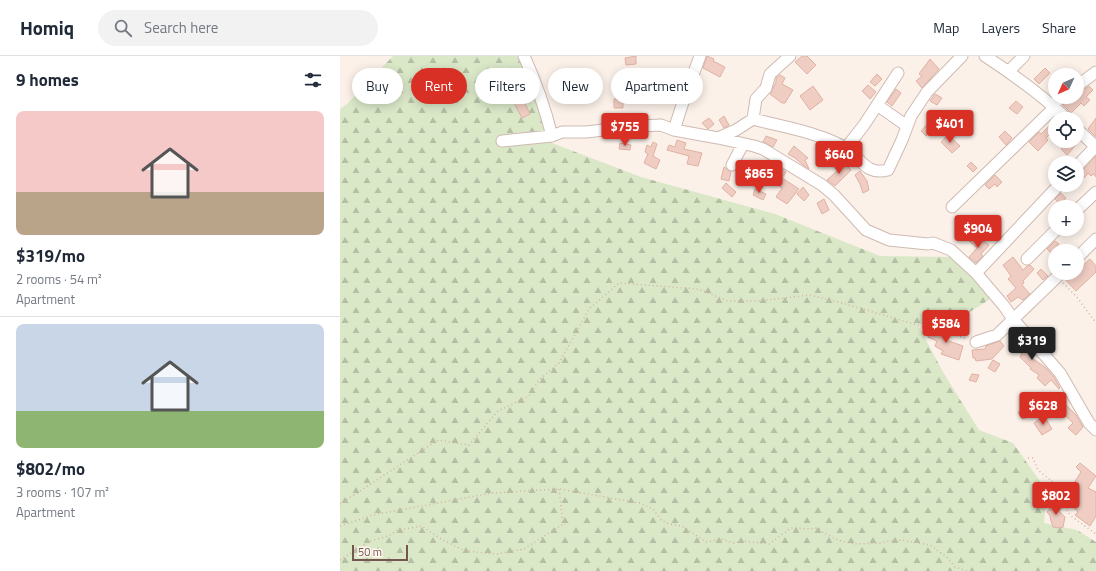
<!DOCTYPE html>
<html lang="en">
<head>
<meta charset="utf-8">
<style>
	body { margin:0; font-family:"Titillium Web",sans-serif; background:#f2f2f3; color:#1f2937; height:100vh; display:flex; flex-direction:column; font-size:15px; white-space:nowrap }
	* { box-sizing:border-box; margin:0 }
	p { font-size:13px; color:#747a83 }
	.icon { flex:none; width:22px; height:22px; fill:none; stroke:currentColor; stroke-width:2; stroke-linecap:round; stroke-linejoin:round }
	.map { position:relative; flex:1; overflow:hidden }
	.panel { display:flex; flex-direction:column; background:#fff; width:340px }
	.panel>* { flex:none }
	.guide { position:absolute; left:12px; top:12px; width:380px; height:36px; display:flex; gap:8px }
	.needle { width:26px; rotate:225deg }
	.buttons { position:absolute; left:708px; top:12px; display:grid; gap:8px }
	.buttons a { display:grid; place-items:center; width:36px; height:36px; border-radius:50%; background:#fff; box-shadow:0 2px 10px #0003; font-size:20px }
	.scale { position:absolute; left:12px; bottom:10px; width:56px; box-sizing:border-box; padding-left:4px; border:2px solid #74564e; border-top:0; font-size:11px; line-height:14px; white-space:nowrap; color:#74564e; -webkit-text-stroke:3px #fef6ef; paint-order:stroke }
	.price { position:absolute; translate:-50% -34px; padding:0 9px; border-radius:4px; background:#d93025; color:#fff; font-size:13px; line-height:26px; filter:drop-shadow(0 1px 2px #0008) }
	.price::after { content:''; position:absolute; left:50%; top:24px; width:12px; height:9px; margin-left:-6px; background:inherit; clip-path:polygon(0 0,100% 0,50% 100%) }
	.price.active { background:#222; color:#fff }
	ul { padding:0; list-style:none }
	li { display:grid; align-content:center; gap:8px; height:212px; padding:0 16px }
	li+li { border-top:1px solid #e0e1e3 }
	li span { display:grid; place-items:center; height:124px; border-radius:8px; color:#555 }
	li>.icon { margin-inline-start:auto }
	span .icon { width:72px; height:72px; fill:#fffc; stroke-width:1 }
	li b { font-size:17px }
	h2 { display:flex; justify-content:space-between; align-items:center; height:48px; padding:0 16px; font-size:17px }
	.chip { padding:0 14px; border-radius:18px; background:#fff; box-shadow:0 2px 10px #0003; font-size:14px; line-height:36px }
	.chip.active { background:#d93025; color:#fff }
	header { display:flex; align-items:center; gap:24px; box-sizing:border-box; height:56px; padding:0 20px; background:#fff; border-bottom:1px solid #e0e1e3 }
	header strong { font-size:19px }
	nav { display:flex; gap:22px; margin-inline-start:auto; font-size:14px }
	.search { width:280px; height:36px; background:#f2f2f3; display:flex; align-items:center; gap:10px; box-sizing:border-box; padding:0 14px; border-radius:22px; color:#747a83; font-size:15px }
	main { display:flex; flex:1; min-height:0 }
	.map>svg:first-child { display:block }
</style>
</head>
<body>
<header>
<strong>Homiq</strong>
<div class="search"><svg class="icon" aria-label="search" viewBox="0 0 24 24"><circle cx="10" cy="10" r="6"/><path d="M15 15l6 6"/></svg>Search here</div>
<nav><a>Map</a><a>Layers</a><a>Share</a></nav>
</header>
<main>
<section class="panel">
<h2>9 homes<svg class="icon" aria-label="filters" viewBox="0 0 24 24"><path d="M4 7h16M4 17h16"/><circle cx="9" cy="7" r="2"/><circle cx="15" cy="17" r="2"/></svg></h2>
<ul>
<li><span style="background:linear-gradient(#f6c9c9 65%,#b9a48a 0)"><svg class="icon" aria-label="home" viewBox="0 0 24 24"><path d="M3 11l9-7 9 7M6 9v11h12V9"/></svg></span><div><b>$319/mo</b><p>2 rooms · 54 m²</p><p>Apartment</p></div></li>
<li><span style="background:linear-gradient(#c9d6e8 70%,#8fb573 0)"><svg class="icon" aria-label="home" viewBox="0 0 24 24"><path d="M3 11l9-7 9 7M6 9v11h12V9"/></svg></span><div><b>$802/mo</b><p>3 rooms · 107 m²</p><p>Apartment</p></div></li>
</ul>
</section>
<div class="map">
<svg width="756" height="515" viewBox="0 0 756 515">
	<defs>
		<pattern id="forest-firs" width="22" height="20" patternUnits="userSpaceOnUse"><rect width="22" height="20" fill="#dae8c8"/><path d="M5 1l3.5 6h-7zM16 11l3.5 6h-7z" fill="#b5bfa5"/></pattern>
	</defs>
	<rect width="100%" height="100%" fill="#fbf1e9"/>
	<path fill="url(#forest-firs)" d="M 53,0 L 180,0 L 212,87 L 301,121 L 435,158 L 540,200 L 613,201 L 655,240 L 622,261 L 578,269 L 603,316 L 639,374 L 673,387 L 707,435 L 704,467 L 737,474 L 756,486 L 756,515 L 0,515 L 0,53 L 7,48 Z"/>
	<path fill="#efcdc2" stroke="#e1b1a3" d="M 296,0 L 296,8 L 286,9 L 285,2 Z
		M 367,0 L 374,3 L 373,5 L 385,11 L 380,21 L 363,12 Z
		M 462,0 L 467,0 L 476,9 L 467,18 L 455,6 Z
		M 590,3 L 599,13 L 582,32 L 576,25 L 582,20 L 579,18 Z
		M 705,12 L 710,17 L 699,28 L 694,23 Z
		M 537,18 L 542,23 L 535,30 L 530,26 Z
		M 440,19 L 445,22 L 442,28 L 453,34 L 445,47 L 442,47 L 430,38 L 436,26 L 436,22 Z
		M 528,29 L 536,36 L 530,43 L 522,35 Z
		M 473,30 L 483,44 L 470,54 L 460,40 Z
		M 749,30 L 753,34 L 746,41 L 750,44 L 744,50 L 741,47 L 731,57 L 723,49 L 728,44 L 729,41 L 737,41 L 737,37 L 741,36 Z
		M 185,32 L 188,38 L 182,41 L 190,58 L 182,62 L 170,39 Z
		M 556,33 L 561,37 L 552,50 L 547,46 Z
		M 595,38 L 602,42 L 597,49 L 590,45 Z
		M 274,43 L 283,43 L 283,52 L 274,52 Z
		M 676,45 L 683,51 L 677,58 L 669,52 Z
		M 384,60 L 389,69 L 384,72 L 379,64 Z
		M 369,62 L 374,68 L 368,73 L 362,67 Z
		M 756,62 L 756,81 L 748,73 Z
		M 591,64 L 596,69 L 586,80 L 581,75 Z
		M 715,64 L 715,73 L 706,82 L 708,84 L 698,95 L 689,86 L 699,76 L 701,78 Z
		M 665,75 L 672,82 L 666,89 L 659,81 Z
		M 608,79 L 620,90 L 612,97 L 601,86 Z
		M 426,80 L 437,84 L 433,91 L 423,86 Z
		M 337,84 L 346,87 L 344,93 L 362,97 L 358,110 L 347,108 L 349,100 L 327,94 L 329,89 L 335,91 Z
		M 730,85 L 739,85 L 727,99 L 721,93 Z
		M 313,86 L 317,88 L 313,100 L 320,104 L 316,113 L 304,107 L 308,98 L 305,96 L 307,89 L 311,91 Z
		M 280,87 L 291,89 L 290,94 L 279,93 Z
		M 454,90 L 468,102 L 465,104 L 469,113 L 463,109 L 455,102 L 448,98 Z
		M 486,91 L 495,97 L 490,105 L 481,98 Z
		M 756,100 L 756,121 L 753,118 L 751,120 L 748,117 L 744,122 L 738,117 L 742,115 Z
		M 631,106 L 637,112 L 633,116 L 627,110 Z
		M 505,108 L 511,114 L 495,130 L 487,124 Z
		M 435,109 L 446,116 L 442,122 L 459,133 L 447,148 L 436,141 L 442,132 L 426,122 Z
		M 384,111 L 391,116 L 389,125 L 381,123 Z
		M 415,114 L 423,119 L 418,127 L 410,123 Z
		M 520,115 L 527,125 L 529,134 L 523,137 L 520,128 L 515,119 Z
		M 655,119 L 662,126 L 657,131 L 655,128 L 649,133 L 645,129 Z
		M 386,127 L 396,136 L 392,141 L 382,132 Z
		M 463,131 L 469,139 L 464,145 L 457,138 Z
		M 415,133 L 426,138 L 423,144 L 413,139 Z
		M 721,137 L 726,142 L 720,148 L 715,143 Z
		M 484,143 L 489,154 L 482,158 L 477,147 Z
		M 633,179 L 642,187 L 644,185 L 649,189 L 641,198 L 643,200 L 636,207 L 629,201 L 637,192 L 628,184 Z
		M 715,185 L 719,188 L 717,190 L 721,195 L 715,195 L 715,201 L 707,193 Z
		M 673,201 L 683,214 L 687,210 L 690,209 L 694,213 L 683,225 L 684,227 L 682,229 L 690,238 L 683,244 L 678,241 L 671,246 L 667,240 L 676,232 L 668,223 L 671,220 L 663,209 Z
		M 750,203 L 756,210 L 756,216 L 736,235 L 725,223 L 728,217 L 737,217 L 737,215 Z
		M 701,213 L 708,220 L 703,224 L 697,217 Z
		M 599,263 L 602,265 L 597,278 L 607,281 L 606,284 L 623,290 L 619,304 L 601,298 L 603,295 L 595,290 L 597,285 L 588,281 Z
		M 673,274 L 684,287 L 683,288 L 694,300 L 692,302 L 706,312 L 714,321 L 720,332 L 719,333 L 711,324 L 705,330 L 697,322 L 699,319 L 690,313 L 691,312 L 680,301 L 682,298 L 669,287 L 672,282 L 668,278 Z
		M 660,285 L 664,290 L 652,303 L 636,305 L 635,302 L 633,302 L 632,294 L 645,293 L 646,290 Z
		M 653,304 L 660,308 L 655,316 L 648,312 Z
		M 632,318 L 639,319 L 636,326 L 629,324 Z
		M 726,349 L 736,359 L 743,371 L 736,379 L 728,372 L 733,367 L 720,355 Z
		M 684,353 L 688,361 L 682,363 L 678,356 Z
		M 704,360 L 712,373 L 702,379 L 694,367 Z
		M 740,407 L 756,420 L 748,432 L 756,436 L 756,460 L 750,470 L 735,459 L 738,456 L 727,445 L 738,434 L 732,430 L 741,416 L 736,411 Z
		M 715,446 L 722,451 L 719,455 L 725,461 L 723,471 L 719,472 L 713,471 L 711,465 L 710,460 L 707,456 Z"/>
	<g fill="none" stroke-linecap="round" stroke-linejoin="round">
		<defs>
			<path id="minor" d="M 184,0 C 196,26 205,52 212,80
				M 645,0 C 674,19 702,39 727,63
				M 669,15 L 684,0
				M 737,30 L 756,16
				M 537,49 L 567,70
				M 712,49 L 722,41
				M 413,63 L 416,43 L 426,32 L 430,18 L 450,0
				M 737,73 L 756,91
				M 334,74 L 343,46 L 360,0
				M 378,82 L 396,74 L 413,63 C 443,71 477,76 504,91 C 521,100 524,120 548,114 L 562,84 L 571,60 L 587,36 L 622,0
				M 162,85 L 212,80 L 222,76 L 246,76 L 299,70 L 321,69 L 334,74 L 378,82 L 414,90 L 423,93 L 482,129 L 494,139 L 526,174 L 549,184 L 588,188 L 593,187 L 611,194 L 636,217 L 664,250 L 673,263 L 720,317 L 749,367 L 756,374
				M 506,92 L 524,69 L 558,17
				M 392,109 L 403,88
				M 737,110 L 755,91
				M 612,151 L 715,51
				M 737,154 L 756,136
				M 737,202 L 756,183
				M 687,203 L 717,173
				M 636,217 L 719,129
				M 636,286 L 657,279 L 721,217"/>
		</defs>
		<use href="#minor" stroke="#cfbab2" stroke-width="13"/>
		<path stroke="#d4b0a5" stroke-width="1.5" stroke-dasharray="1 3" stroke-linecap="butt" d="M 723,227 L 736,240 L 756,267
			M 688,402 L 693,402 L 698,414 L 720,432 L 717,440 L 731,460 L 756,478
			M 0,448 L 98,384 L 129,389 L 158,355 L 189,340 L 199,324 L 219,307 L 249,253 L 279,227 L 358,233 L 388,245 L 418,245 L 470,239 L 502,247 L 598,275 L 609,277 L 627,283
			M 0,470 L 33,459 L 152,437 L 219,433 L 300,447 L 313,453 L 321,464 L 329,468 L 342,470 L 366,486 L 381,483 L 394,487 L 403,485 L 429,488 L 451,472 L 467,473 L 478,472 L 484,477 L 498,484 L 514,488 L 541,487 L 549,485 L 562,484 L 590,489 L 608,502 L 615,511 L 627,515
			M 0,504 L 30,485 L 48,480 L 58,474 L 82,470 L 101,483 L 125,495 L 156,498 L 184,493 L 223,468 L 219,433"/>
		<use href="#minor" stroke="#fff" stroke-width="11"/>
	</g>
</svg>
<div class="buttons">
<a><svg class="needle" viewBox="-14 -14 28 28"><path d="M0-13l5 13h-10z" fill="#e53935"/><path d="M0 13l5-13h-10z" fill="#747a83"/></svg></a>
<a><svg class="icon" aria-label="locate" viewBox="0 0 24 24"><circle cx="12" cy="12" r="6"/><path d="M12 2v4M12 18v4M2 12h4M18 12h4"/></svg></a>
<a><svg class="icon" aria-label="layers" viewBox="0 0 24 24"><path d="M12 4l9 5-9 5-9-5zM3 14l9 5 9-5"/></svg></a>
<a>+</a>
<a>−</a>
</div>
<div class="scale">50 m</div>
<b class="price" style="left:610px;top:88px">$401</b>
<b class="price" style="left:285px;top:91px">$755</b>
<b class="price" style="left:499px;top:119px">$640</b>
<b class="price" style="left:419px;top:138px">$865</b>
<b class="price" style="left:638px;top:193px">$904</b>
<b class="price" style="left:606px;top:288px">$584</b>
<b class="price active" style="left:692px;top:305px">$319</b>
<b class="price" style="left:703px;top:370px">$628</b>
<b class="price" style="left:716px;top:460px">$802</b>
<div class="guide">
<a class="chip">Buy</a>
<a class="chip active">Rent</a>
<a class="chip">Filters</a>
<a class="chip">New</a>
<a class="chip">Apartment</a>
</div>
</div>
</main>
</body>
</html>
